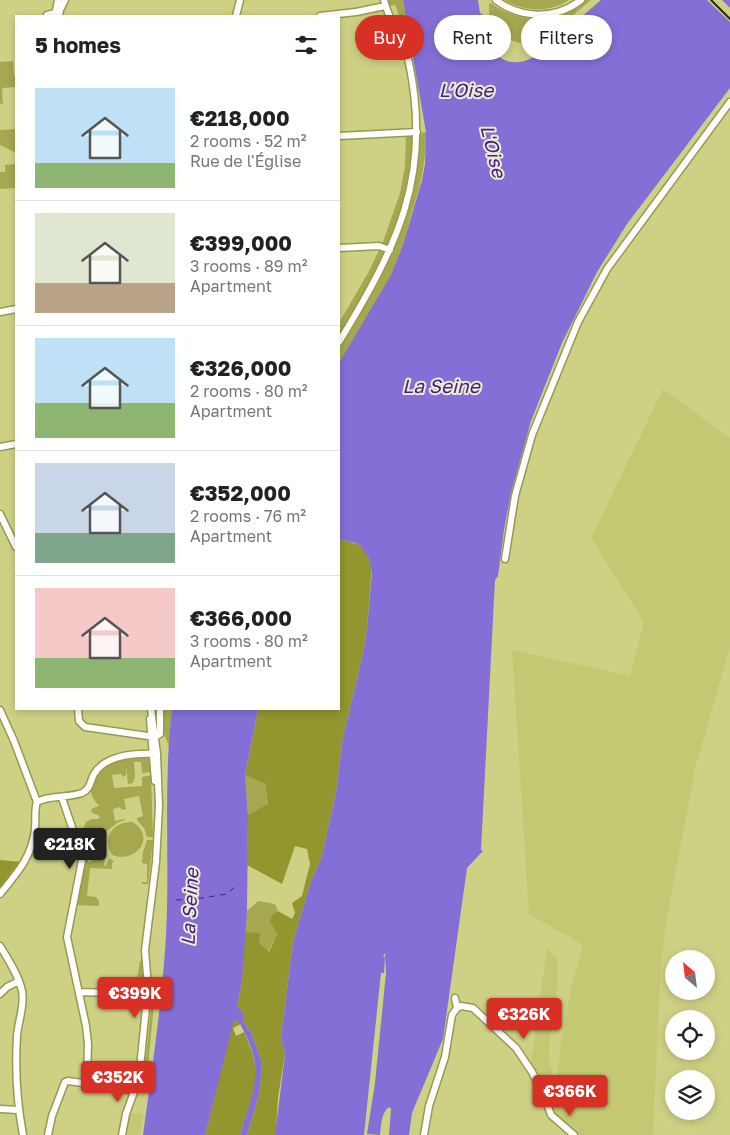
<!DOCTYPE html>
<html lang="en">
<head>
<meta charset="utf-8">
<style>
	body { margin:0; font-family:"Golos Text",sans-serif; background:#f2f2f2; color:#222; height:100vh; display:flex; flex-direction:column; font-size:19px; white-space:nowrap }
	* { box-sizing:border-box; margin:0 }
	p { font-size:16px; color:#767676 }
	.icon { flex:none; width:28px; height:28px; fill:none; stroke:currentColor; stroke-width:2; stroke-linecap:round; stroke-linejoin:round }
	.map { position:relative; flex:1; overflow:hidden }
	.details { position:absolute; left:15px; top:15px; width:325px; height:695px; display:flex; flex-direction:column; background:#fff; border-radius:0px; box-shadow:0 2px 8px #0003 }
	.details>* { flex:none }
	.hud { position:absolute; left:355px; top:15px; width:300px; height:45px; display:flex; gap:10px }
	.needle { width:32px; rotate:332deg }
	.tools { position:absolute; left:665px; top:950px; display:grid; gap:10px }
	.tools a { display:grid; place-items:center; width:50px; height:50px; border-radius:50%; background:#fff; box-shadow:0 2px 8px #0003; font-size:25px }
	.price { position:absolute; translate:-50% -42px; padding:0 11px; border-radius:5px; background:#d93025; color:#fff; font-size:16px; line-height:32px; filter:drop-shadow(0 1px 2px #0008) }
	.price::after { content:''; position:absolute; left:50%; top:30px; width:15px; height:11px; margin-left:-8px; background:inherit; clip-path:polygon(0 0,100% 0,50% 100%) }
	.price.current { background:#222; color:#fff }
	ul { padding:0; list-style:none }
	li { display:flex; align-items:center; gap:15px; height:125px; padding:0 20px }
	li+li { border-top:1px solid #e0e0e0 }
	li span { display:grid; place-items:center; flex:none; width:140px; height:100px; border-radius:0px; color:#555 }
	li>.icon { margin-inline-start:auto }
	span .icon { width:60px; height:60px; fill:#fffc; stroke-width:1 }
	li b { font-size:21px }
	h2 { display:flex; justify-content:space-between; align-items:center; height:60px; padding:0 20px; font-size:21px }
	.chip { padding:0 18px; border-radius:22px; background:#fff; box-shadow:0 2px 8px #0003; font-size:18px; line-height:45px }
	.chip.current { background:#d93025; color:#fff }
	.map>svg:first-child { display:block }
</style>
</head>
<body>
<div class="map">
<svg width="730" height="1135" viewBox="0 0 730 1135">
	<rect width="100%" height="100%" fill="#ced184"/>
	<path fill="#c5c872" d="M 663,389 L 730,438 L 730,647 L 696,765 L 666,922 L 661,964 L 653,1135 L 574,1135 L 553,1118 L 530,1071 L 547,948 L 558,960 L 557,992 L 549,1048 L 550,1066 L 556,1085 L 561,1044 L 571,988 L 583,945 L 529,914 L 512,650 L 630,676 L 644,622 L 591,538 Z
		M 129,1113 L 143,1114 L 140,1135 L 126,1135 Z"/>
	<path fill="#a5a84f" d="M 386,0 L 403,0 L 412,50 L 409,50 L 401,31 L 403,25 L 395,5 L 388,6 Z
		M 505,0 L 569,0 C 550,13 524,12 505,0 Z
		M 586,0 L 591,0 L 534,48 L 531,47 C 536,37 545,31 546,19 L 571,11 Z
		M 491,3 C 506,14 522,19 542,20 L 541,25 L 527,45 L 491,34 L 489,25 L 489,4 Z
		M 13,61 L 14,75 L 16,75 L 16,87 L 2,88 L 3,105 L 0,103 L 0,62 Z
		M 16,129 L 16,153 L 0,145 L 0,130 Z
		M 426,132 C 426,166 420,186 410,219 C 408,227 406,236 403,245 C 389,287 364,327 339,363 L 339,323 L 368,273 L 383,242 L 400,193 L 405,166 L 406,135 Z
		M 16,164 L 16,188 L 0,189 L 0,172 L 5,172 L 5,165 Z
		M 153,709 L 172,709 L 169,746 Z
		M 148,756 L 150,758 L 151,772 L 142,773 L 141,762 L 134,762 L 135,776 L 133,783 L 128,784 L 126,767 L 126,775 L 123,777 L 121,774 L 112,775 L 114,788 L 142,786 L 142,777 L 151,775 L 153,837 L 147,837 L 144,828 L 137,820 L 137,818 L 143,816 L 139,796 L 124,799 L 126,809 L 122,810 L 120,807 L 113,809 L 115,821 L 124,819 L 125,820 L 117,823 L 106,832 L 96,831 L 91,834 L 88,833 L 88,862 L 90,862 L 97,854 L 105,858 L 104,865 L 106,866 L 109,858 L 114,861 L 112,863 L 112,869 L 90,868 L 87,896 L 96,897 L 99,901 L 99,906 L 76,905 L 86,855 L 75,834 L 84,827 L 86,822 L 91,819 L 98,819 L 100,817 L 98,815 L 92,813 L 91,809 L 99,806 C 96,802 92,798 91,793 C 91,789 92,786 94,782 C 103,759 126,758 148,756 Z
		M 245,775 L 265,784 L 268,805 L 248,815 Z
		M 133,822 C 157,838 135,864 112,855 C 101,837 114,821 133,822 Z
		M 147,840 L 153,840 L 148,884 L 142,884 L 142,882 L 147,882 L 147,864 L 142,863 L 143,852 Z
		M 258,901 L 275,904 L 278,911 L 272,915 L 277,934 L 268,952 L 244,932 L 247,911 Z
		M 140,961 L 143,961 L 146,987 L 142,991 L 135,991 Z
		M 150,992 L 155,993 L 147,1076 L 144,1075 L 152,1000 L 150,999 Z"/>
	<path fill="#93952e" d="M 344,540 L 360,545 L 366,553 L 372,566 L 367,628 L 363,653 L 342,742 L 336,793 L 321,859 L 311,881 L 293,942 L 281,1037 L 285,1054 L 278,1098 L 276,1130 L 275,1135 L 247,1135 L 259,1094 L 261,1076 L 262,1063 L 250,1029 L 248,1030 L 243,1020 L 243,1013 L 237,1006 L 242,981 L 244,932 L 260,933 L 259,943 L 269,952 L 277,934 L 270,921 L 272,915 L 278,911 L 292,919 L 295,913 L 292,903 L 302,896 L 310,864 L 307,849 L 295,846 L 282,884 L 247,865 L 248,815 L 268,804 L 265,784 L 245,775 L 258,709 L 339,709 L 339,541 Z
		M 0,860 L 22,862 L 0,889 Z
		M 233,1020 L 239,1021 L 241,1024 L 233,1028 L 236,1036 L 244,1032 C 248,1042 254,1054 255,1066 C 258,1088 246,1113 240,1135 L 205,1135 Z"/>
	<path fill="#846fd7" d="M 403,0 L 478,0 L 480,13 L 485,16 C 484,48 503,75 536,56 L 601,0 L 730,0 L 730,88 L 627,224 L 597,272 L 562,343 L 531,421 L 511,493 L 504,530 L 498,576 L 495,580 L 481,850 L 483,851 L 467,868 L 443,1039 L 412,1113 L 409,1135 L 389,1135 L 391,1109 L 389,1107 C 381,1113 381,1126 380,1135 L 367,1134 L 375,1083 L 386,973 L 385,953 L 383,956 L 385,957 L 384,973 L 381,973 L 364,1135 L 275,1135 L 285,1054 L 281,1037 L 293,942 L 311,881 L 321,859 L 336,793 L 342,742 L 363,653 L 367,628 L 372,572 L 369,559 L 360,545 L 355,543 L 344,540 L 339,541 L 339,363 L 391,275 L 403,245 L 422,180 L 425,164 L 426,132 Z
		M 172,709 L 258,709 L 245,775 L 248,815 L 247,911 L 242,981 L 237,1006 L 243,1013 L 243,1020 L 248,1030 L 250,1029 L 262,1063 L 261,1076 L 259,1094 L 247,1135 L 240,1135 C 246,1113 257,1089 255,1066 C 254,1051 246,1035 239,1022 L 234,1020 L 205,1135 L 143,1135 C 152,1069 162,1002 166,936 C 170,860 163,784 172,709 Z"/>
	<path fill="#ced184" d="M 707,0 L 722,0 L 730,8 L 730,22 Z"/>
	<g fill="none" stroke-linecap="round" stroke-linejoin="round">
		<path stroke="#461997" stroke-width="1" stroke-dasharray="6 5" stroke-linecap="butt" d="M 176,900 L 196,899 L 227,894 L 238,884"/>
		<defs>
			<path id="street" d="M 496,0 C 521,19 555,20 581,0
				M 47,15 L 55,13
				M 55,16 L 58,0
				M 59,16 L 60,10 L 65,0
				M 236,16 L 240,0
				M 320,16 L 356,12 L 385,6
				M 339,136 L 417,132
				M 339,248 L 379,246 L 390,250
				M 0,312 L 16,309
				M 339,342 C 396,248 433,177 409,63 C 404,41 389,22 384,0
				M 0,447 L 16,444
				M 0,514 L 16,547
				M 505,559 L 515,496 L 532,435 L 578,322 L 607,269 L 730,102
				M 78,709 L 79,721 L 85,727 L 155,737 L 160,734 L 160,709
				M 0,710 L 14,741 L 37,802
				M 150,719 L 155,781
				M 62,798 L 74,833 L 83,855 L 67,937 L 86,1026 L 88,1044 L 87,1078
				M 0,894 C 17,873 32,857 35,829 C 36,820 34,810 37,802 C 49,795 68,798 82,793 C 91,789 90,781 94,774 C 106,754 136,753 157,754
				M 0,946 C 8,959 19,976 22,991 C 25,1006 18,1021 17,1036 C 15,1069 17,1103 23,1135
				M 79,992 L 148,994
				M 0,994 L 7,987 L 19,981
				M 455,998 L 457,1008
				M 87,1078 L 102,1084 L 134,1091
				M 0,1109 L 18,1110
				M 48,1135 L 52,1116 L 65,1082 L 68,1081 L 83,1083 L 87,1078
				M 122,1135 L 126,1114 L 139,1078 L 148,987 L 145,950 L 156,862 L 159,806 L 157,754 L 151,709
				M 424,1135 L 429,1106 L 445,1057 L 452,1015 L 457,1008 L 461,1006 L 473,1008 L 516,1048 L 532,1072 L 543,1093 L 551,1115 L 574,1135"/>
		</defs>
		<use href="#street" stroke="#979a4e" stroke-width="9"/>
		<use href="#street" stroke="#fff" stroke-width="6"/>
		<path stroke="#292a14" stroke-width="2" d="M 711,0 L 730,19"/>
	</g>
	<g text-anchor="middle" dominant-baseline="central" stroke-width="4" stroke-linejoin="round" paint-order="stroke">
		<g font-size="19" font-style="italic" fill="#461997" stroke="#ecefc9">
			<text x="466" y="89">L’Oise</text>
			<text transform="translate(494 151) rotate(76)">L'Oise</text>
			<text x="441" y="385">La Seine</text>
			<text transform="translate(189 907) rotate(-87)">La Seine</text>
		</g>
	</g>
</svg>
<div class="tools">
<a><svg class="needle" viewBox="-14 -14 28 28"><path d="M0-13l5 13h-10z" fill="#e53935"/><path d="M0 13l5-13h-10z" fill="#767676"/></svg></a>
<a><svg class="icon" aria-label="locate" viewBox="0 0 24 24"><circle cx="12" cy="12" r="6"/><path d="M12 2v4M12 18v4M2 12h4M18 12h4"/></svg></a>
<a><svg class="icon" aria-label="layers" viewBox="0 0 24 24"><path d="M12 4l9 5-9 5-9-5zM3 14l9 5 9-5"/></svg></a>
</div>
<b class="price current" style="left:70px;top:870px">€218K</b>
<b class="price" style="left:135px;top:1019px">€399K</b>
<b class="price" style="left:524px;top:1040px">€326K</b>
<b class="price" style="left:118px;top:1103px">€352K</b>
<b class="price" style="left:570px;top:1117px">€366K</b>
<div class="hud">
<a class="chip current">Buy</a>
<a class="chip">Rent</a>
<a class="chip">Filters</a>
</div>
<section class="details">
<h2>5 homes<svg class="icon" aria-label="filters" viewBox="0 0 24 24"><path d="M4 7h16M4 17h16"/><circle cx="9" cy="7" r="2"/><circle cx="15" cy="17" r="2"/></svg></h2>
<ul>
<li><span style="background:linear-gradient(#bfe0f5 75%,#8fb573 0)"><svg class="icon" aria-label="home" viewBox="0 0 24 24"><path d="M3 11l9-7 9 7M6 9v11h12V9"/></svg></span><div><b>€218,000</b><p>2 rooms · 52 m²</p><p>Rue de l'Église</p></div></li>
<li><span style="background:linear-gradient(#dfe7d0 70%,#b9a48a 0)"><svg class="icon" aria-label="home" viewBox="0 0 24 24"><path d="M3 11l9-7 9 7M6 9v11h12V9"/></svg></span><div><b>€399,000</b><p>3 rooms · 89 m²</p><p>Apartment</p></div></li>
<li><span style="background:linear-gradient(#bfe0f5 65%,#8fb573 0)"><svg class="icon" aria-label="home" viewBox="0 0 24 24"><path d="M3 11l9-7 9 7M6 9v11h12V9"/></svg></span><div><b>€326,000</b><p>2 rooms · 80 m²</p><p>Apartment</p></div></li>
<li><span style="background:linear-gradient(#c9d6e8 70%,#7fa58c 0)"><svg class="icon" aria-label="home" viewBox="0 0 24 24"><path d="M3 11l9-7 9 7M6 9v11h12V9"/></svg></span><div><b>€352,000</b><p>2 rooms · 76 m²</p><p>Apartment</p></div></li>
<li><span style="background:linear-gradient(#f6c9c9 70%,#8fb573 0)"><svg class="icon" aria-label="home" viewBox="0 0 24 24"><path d="M3 11l9-7 9 7M6 9v11h12V9"/></svg></span><div><b>€366,000</b><p>3 rooms · 80 m²</p><p>Apartment</p></div></li>
</ul>
</section>
</div>
</body>
</html>
